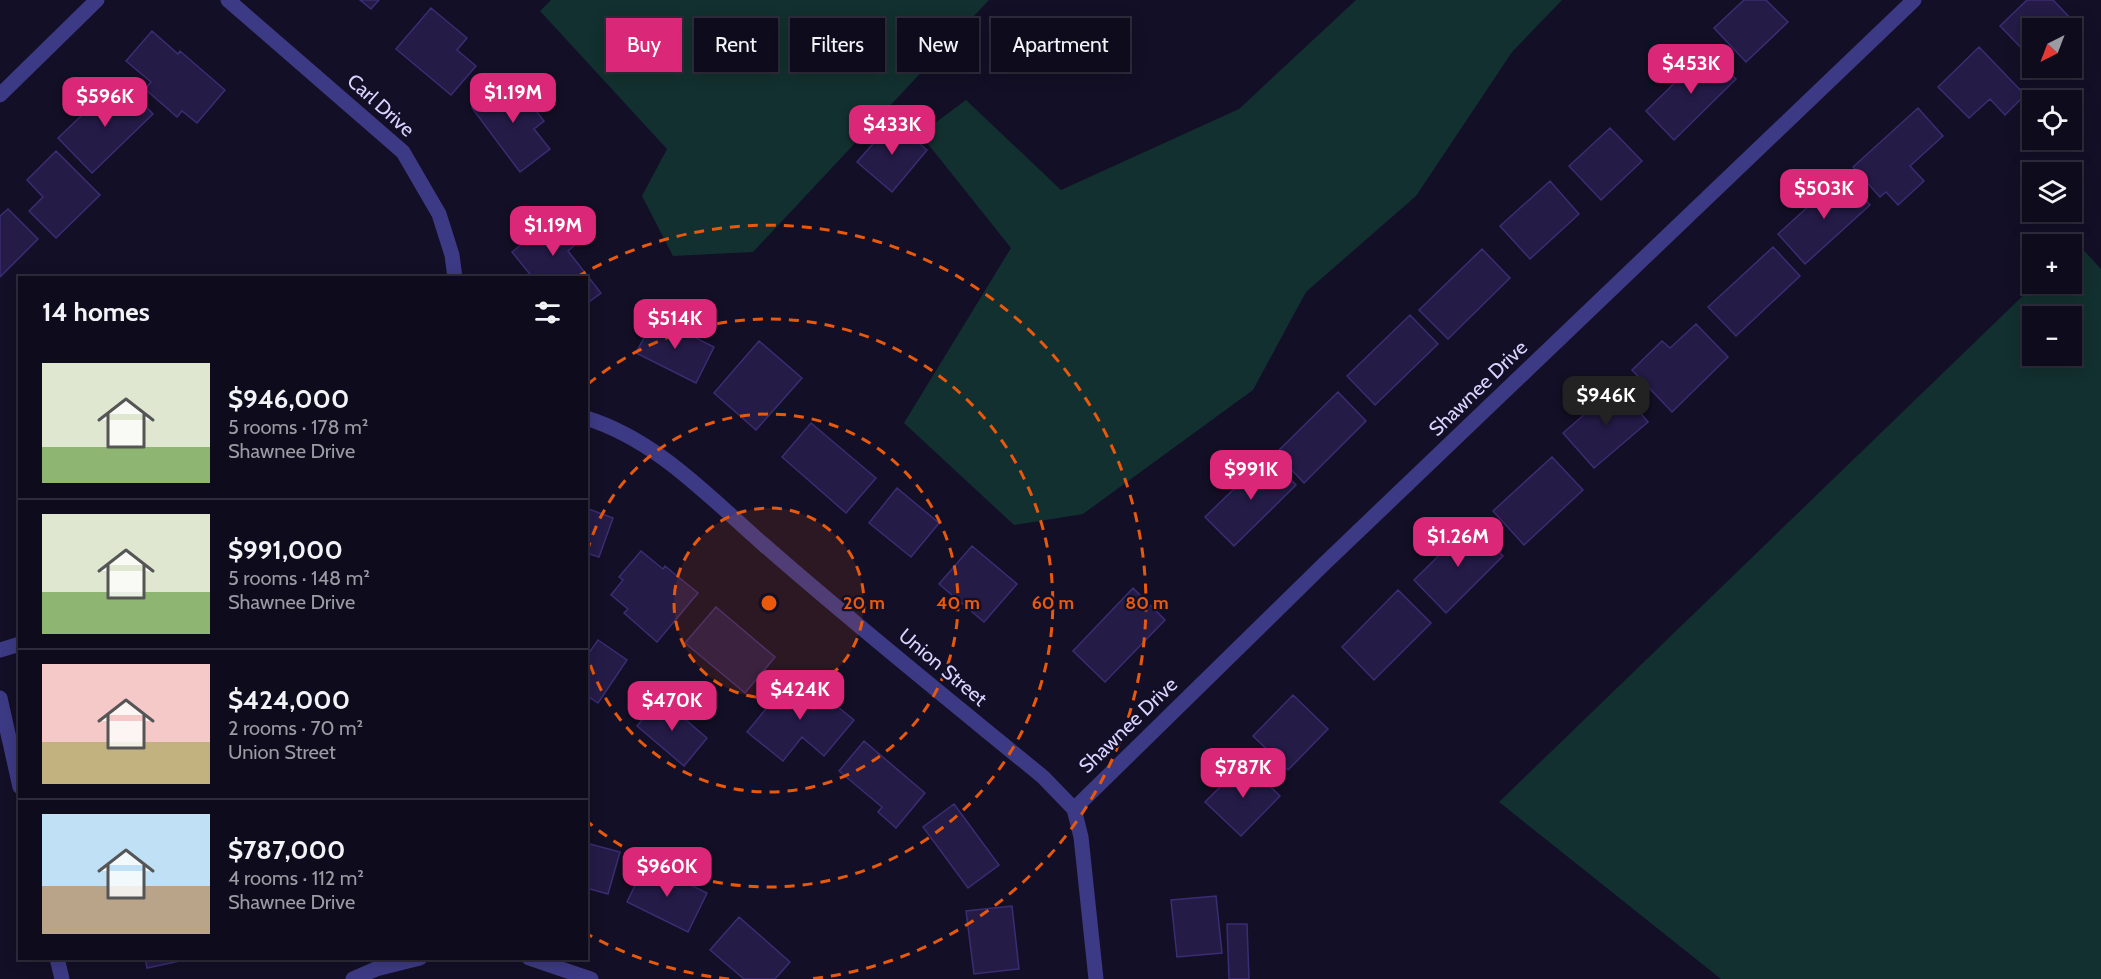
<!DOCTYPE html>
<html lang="en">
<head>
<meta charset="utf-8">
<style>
	body { margin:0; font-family:Cabin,sans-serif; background:#171425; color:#f1f3f6; height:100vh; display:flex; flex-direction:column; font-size:22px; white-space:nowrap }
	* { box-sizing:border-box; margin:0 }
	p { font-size:20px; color:#9b9ba3 }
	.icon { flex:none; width:33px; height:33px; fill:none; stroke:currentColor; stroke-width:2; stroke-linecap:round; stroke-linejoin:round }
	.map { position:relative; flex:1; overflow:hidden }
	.panel { position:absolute; left:18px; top:276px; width:570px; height:684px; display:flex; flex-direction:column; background:#0e0b1c; border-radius:0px; box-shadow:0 3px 15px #0003,0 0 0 2px #2e2b3b }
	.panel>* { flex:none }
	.banner { position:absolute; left:606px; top:18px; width:570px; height:54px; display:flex; gap:12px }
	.needle { width:39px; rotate:222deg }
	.controls { position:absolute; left:2022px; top:18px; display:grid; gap:12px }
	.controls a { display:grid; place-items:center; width:60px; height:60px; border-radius:0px; background:#0e0b1c; box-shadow:0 3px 15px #0003,0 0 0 2px #2e2b3b; font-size:30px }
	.price { position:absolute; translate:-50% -51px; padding:0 14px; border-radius:12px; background:#db2777; color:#fff; font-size:20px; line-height:39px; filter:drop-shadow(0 2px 3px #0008) }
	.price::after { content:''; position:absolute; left:50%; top:36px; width:18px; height:14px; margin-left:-9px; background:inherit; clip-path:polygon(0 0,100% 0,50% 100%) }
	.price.current { background:#222; color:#fff }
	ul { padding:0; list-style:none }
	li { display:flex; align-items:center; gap:18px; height:150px; padding:0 24px }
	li+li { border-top:2px solid #2e2b3b }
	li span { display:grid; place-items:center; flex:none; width:168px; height:120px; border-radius:0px; color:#555 }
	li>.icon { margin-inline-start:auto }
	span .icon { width:72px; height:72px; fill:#fffc; stroke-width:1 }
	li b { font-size:26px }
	h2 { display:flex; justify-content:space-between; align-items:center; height:72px; padding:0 24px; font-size:26px }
	.chip { padding:0 21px; border-radius:0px; background:#0e0b1c; box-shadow:0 3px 15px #0003,0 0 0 2px #2e2b3b; font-size:21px; line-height:54px }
	.chip.current { background:#db2777; color:#fff }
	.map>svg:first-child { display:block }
</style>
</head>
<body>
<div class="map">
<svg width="2101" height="979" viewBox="0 0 2101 979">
	<rect width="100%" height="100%" fill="#130f26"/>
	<path fill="#12302f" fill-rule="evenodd" d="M 551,0 L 989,0 L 753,252 L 673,256 L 642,196 L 667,149 L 540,11 Z
		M 1356,0 L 1562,0 L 1512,52 L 1416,196 L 1306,292 L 1253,390 L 1083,514 L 1014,525 L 904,423 L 1011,248 L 920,134 L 966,100 L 1061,190 L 1239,109 Z
		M 2077,243 L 2101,269 L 2101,979 L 1721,979 L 1499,802 L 2035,284 L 2072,284 L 2072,248 ZM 2032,316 L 2072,316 L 2072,356 L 2032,356 Z"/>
	<path fill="#241b47" stroke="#3b2d73" stroke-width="1.5" d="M 360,0 L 379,0 L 371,9 Z
		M 1744,0 L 1766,0 L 1788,22 L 1746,62 L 1714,28 Z
		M 2027,0 L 2053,0 L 2073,21 L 2065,28 L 2032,28 L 2032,59 L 2000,26 Z
		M 431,8 L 467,38 L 457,50 L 476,66 L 451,95 L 396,49 Z
		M 152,31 L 178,54 L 180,51 L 225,90 L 197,123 L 182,111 L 177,117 L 145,89 L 151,82 L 126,61 Z
		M 1979,47 L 2025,95 L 2005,115 L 1990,99 L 1969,118 L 1938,87 Z
		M 1708,50 L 1736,79 L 1674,140 L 1646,111 Z
		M 511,78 L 544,121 L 534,129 L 550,149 L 520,172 L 472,108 Z
		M 124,84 L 153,114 L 92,173 L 58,138 L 102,96 L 107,100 Z
		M 1918,108 L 1943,136 L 1910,166 L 1924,181 L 1898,205 L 1886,192 L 1880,197 L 1853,167 Z
		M 893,121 L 927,150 L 892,192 L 857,162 Z
		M 1610,128 L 1642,161 L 1601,200 L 1569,166 Z
		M 56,151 L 100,195 L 56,238 L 29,211 L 43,197 L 27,180 Z
		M 1843,175 L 1870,205 L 1805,264 L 1778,234 Z
		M 1550,181 L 1579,214 L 1530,259 L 1500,226 Z
		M 8,209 L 38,239 L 0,277 L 0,216 Z
		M 555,218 L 576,244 L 568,251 L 601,293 L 586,304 L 586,278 L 533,278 L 512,252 Z
		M 1773,247 L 1800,276 L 1736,336 L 1708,307 Z
		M 1482,249 L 1510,278 L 1448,339 L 1419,310 Z
		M 1410,315 L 1438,344 L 1375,405 L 1347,376 Z
		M 655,317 L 714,347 L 696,383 L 636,353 Z
		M 1696,324 L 1728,357 L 1672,412 L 1632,370 L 1662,341 L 1670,348 Z
		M 759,341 L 802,378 L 756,430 L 714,393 Z
		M 1617,386 L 1648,422 L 1594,468 L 1563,433 Z
		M 1338,392 L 1366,421 L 1304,483 L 1276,453 Z
		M 811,423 L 876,478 L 846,513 L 782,457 Z
		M 1268,456 L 1296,485 L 1234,546 L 1205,517 Z
		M 1552,457 L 1583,490 L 1524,545 L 1493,511 Z
		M 897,488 L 939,523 L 911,557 L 869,523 Z
		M 586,508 L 613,518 L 599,557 L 586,553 Z
		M 1471,524 L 1503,556 L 1446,613 L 1414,580 Z
		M 972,546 L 1017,584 L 984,622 L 939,584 Z
		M 641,551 L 663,569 L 665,566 L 698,593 L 657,642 L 624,613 L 628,609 L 611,595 L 623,580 L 619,577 Z
		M 1133,588 L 1165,620 L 1105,682 L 1073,651 Z
		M 1398,590 L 1431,623 L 1374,680 L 1342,647 Z
		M 716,607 L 775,657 L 745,693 L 685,643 Z
		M 598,640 L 627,660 L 598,703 L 586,695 L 586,657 Z
		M 791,678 L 807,692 L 812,686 L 854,720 L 824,756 L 802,737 L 783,761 L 747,732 Z
		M 1293,695 L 1328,729 L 1288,770 L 1253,736 Z
		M 660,698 L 707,738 L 684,766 L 637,726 Z
		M 864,741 L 925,793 L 896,828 L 878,812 L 882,807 L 839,771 Z
		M 1245,762 L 1280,796 L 1241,836 L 1205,802 Z
		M 954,804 L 999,865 L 968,888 L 923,827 Z
		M 586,843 L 620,852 L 608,894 L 586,888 Z
		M 646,863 L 707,893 L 688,932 L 627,902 Z
		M 1216,896 L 1222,953 L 1177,957 L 1171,900 Z
		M 1012,906 L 1019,969 L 974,974 L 966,911 Z
		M 739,917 L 790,962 L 775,979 L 744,979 L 710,950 Z
		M 1227,924 L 1247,924 L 1249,979 L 1229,979 Z
		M 145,958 L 185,958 L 185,960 L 147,968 Z"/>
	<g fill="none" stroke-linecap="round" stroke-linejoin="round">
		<path stroke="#3d3a85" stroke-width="15" d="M 228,0 L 403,152 L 439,214 L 452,255 L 455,278
			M 0,95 L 97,0
			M 586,418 C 657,440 709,497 763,544 C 854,624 949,700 1043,777 L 1074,809 L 1081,837 L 1096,979
			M 0,650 L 20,644
			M 0,698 L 20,787
			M 1074,809 L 1324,564 L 1914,0
			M 57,958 L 62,979
			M 529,958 L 591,979
			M 353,979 L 376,969 L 420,958"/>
	</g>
	<circle cx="769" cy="603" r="95" fill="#e8590c" fill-opacity=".12"/>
	<g fill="none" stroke="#e8590c" stroke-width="3" stroke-dasharray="10 8">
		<circle cx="769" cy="603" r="95"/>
		<path d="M587 552A189 189 0 1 1 587 654"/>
		<path d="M588 384A284 284 0 1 1 588 822"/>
		<path d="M729 979A378 378 0 0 1 589 935M577 277A378 378 0 1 1 809 979"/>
	</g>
	<g text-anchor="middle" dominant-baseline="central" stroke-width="4.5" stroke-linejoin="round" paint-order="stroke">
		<g font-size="20" fill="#d9d4ff" stroke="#130f26">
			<text transform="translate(381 105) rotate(42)">Carl Drive</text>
			<text transform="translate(1478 388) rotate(-44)">Shawnee Drive</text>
			<text transform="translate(943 667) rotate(40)">Union Street</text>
			<text transform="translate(1128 725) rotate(-44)">Shawnee Drive</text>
		</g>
	</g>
	<circle cx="769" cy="603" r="9" fill="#e8590c" stroke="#130f26" stroke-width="3"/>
	<g font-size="18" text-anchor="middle" font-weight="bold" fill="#e8590c" stroke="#130f26" stroke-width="4.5" stroke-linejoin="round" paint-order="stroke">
		<text x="864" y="609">20 m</text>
		<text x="958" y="609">40 m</text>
		<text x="1053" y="609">60 m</text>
		<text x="1147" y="609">80 m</text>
	</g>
</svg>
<div class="controls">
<a><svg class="needle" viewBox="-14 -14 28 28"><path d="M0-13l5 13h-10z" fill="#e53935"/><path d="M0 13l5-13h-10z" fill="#9b9ba3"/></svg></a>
<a><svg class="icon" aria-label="locate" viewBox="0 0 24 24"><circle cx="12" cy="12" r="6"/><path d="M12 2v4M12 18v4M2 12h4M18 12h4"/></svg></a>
<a><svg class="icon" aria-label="layers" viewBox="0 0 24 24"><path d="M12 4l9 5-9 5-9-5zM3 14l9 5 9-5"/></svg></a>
<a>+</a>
<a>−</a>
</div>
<b class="price" style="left:1691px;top:95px">$453K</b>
<b class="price" style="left:513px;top:124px">$1.19M</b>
<b class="price" style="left:105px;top:128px">$596K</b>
<b class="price" style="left:892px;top:156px">$433K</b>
<b class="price" style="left:1824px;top:220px">$503K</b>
<b class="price" style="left:553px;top:257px">$1.19M</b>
<b class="price" style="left:675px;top:350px">$514K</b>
<b class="price current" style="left:1606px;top:427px">$946K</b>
<b class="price" style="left:1251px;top:501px">$991K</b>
<b class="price" style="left:1458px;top:568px">$1.26M</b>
<b class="price" style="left:800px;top:721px">$424K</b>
<b class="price" style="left:672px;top:732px">$470K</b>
<b class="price" style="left:1243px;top:799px">$787K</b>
<b class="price" style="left:667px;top:898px">$960K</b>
<div class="banner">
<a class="chip current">Buy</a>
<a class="chip">Rent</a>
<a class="chip">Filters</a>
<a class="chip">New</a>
<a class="chip">Apartment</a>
</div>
<section class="panel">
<h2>14 homes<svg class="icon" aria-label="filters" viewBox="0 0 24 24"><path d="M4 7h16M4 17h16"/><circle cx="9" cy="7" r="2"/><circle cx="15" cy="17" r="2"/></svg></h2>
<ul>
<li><span style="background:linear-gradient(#dfe7d0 70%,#8fb573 0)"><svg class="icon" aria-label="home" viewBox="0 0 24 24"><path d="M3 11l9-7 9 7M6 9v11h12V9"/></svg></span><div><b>$946,000</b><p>5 rooms · 178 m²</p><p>Shawnee Drive</p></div></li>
<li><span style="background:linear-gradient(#dfe7d0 65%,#8fb573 0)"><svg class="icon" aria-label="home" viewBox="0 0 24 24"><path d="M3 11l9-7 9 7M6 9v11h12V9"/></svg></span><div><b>$991,000</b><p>5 rooms · 148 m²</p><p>Shawnee Drive</p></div></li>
<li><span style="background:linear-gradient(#f6c9c9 65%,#c2b280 0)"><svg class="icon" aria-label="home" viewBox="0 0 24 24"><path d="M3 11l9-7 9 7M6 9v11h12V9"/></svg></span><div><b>$424,000</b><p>2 rooms · 70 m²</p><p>Union Street</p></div></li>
<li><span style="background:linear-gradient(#bfe0f5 60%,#b9a48a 0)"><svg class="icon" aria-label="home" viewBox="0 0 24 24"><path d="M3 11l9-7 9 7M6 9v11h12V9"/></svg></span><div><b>$787,000</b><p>4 rooms · 112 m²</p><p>Shawnee Drive</p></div></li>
</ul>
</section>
</div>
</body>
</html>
